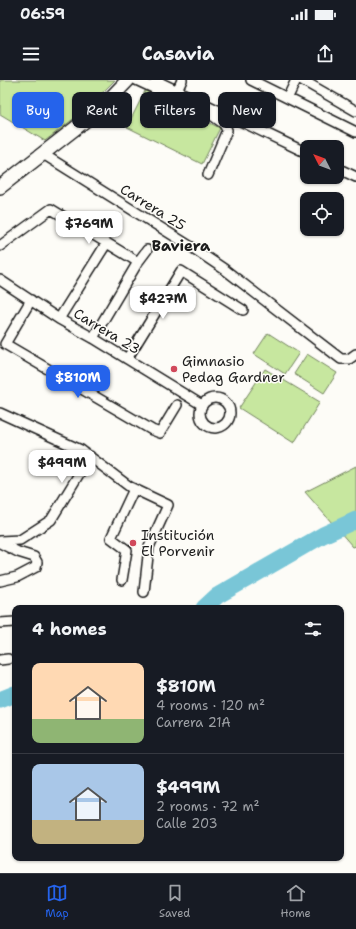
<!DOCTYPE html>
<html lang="en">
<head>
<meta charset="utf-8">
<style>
	body { margin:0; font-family:"Shantell Sans",sans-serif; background:#242831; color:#f1f3f6; height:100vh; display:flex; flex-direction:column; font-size:15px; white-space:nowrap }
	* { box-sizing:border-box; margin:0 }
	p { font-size:13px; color:#9ea1a6 }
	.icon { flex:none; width:22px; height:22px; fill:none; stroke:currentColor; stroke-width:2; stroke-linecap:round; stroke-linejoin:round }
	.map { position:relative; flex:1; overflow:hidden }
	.details { position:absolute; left:12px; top:525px; width:332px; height:256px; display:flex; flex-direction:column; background:#171b24; border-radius:8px; box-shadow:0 1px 3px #0004 }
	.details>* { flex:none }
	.top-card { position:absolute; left:12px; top:12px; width:332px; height:36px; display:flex; gap:8px }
	.needle { width:26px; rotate:312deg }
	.tools { position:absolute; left:300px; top:60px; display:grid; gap:8px }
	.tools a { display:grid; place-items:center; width:44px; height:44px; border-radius:8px; background:#171b24; box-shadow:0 1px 3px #0004; font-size:20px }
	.price { position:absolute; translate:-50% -34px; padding:0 9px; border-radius:8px; background:#fff; color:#222; font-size:13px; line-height:26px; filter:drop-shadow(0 1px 2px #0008) }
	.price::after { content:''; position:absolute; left:50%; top:24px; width:12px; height:9px; margin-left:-6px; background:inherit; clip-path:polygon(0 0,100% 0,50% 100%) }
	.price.on { background:#2563eb; color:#fff }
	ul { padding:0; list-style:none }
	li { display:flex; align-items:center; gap:12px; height:100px; padding:0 20px }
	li+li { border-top:1px solid #363941 }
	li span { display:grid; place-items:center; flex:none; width:112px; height:80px; border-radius:8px; color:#555 }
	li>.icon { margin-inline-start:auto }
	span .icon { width:48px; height:48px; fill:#fffc; stroke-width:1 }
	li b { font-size:17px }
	h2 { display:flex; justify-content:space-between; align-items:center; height:48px; padding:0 20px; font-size:17px }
	.tag { padding:0 14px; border-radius:8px; background:#171b24; box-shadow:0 1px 3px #0004; font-size:14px; line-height:36px }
	.tag.on { background:#2563eb; color:#fff }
	.status { display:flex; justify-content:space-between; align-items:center; height:28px; padding:0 20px; background:#171b24; direction:ltr }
	.status svg { height:11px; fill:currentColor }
	header { display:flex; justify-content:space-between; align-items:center; height:52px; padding:0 20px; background:#171b24; font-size:18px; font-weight:700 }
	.menu { display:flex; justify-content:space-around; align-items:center; height:56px; border-top:1px solid #363941; background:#171b24; font-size:11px; color:#9ea1a6 }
	.menu a { display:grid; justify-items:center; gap:2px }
	.menu .on { color:#2563eb }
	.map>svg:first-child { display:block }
</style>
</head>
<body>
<div class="status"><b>06:59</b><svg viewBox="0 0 49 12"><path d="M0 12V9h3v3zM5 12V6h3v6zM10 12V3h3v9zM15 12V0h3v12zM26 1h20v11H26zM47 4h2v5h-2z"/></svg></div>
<header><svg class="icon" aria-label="menu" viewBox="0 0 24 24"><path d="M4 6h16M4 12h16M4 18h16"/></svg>Casavia<svg class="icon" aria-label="share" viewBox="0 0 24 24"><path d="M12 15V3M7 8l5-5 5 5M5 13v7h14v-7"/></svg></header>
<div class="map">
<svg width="356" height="793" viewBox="0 0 356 793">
	<rect width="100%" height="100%" fill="#fdfcf7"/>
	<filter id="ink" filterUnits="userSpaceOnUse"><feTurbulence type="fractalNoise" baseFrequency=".025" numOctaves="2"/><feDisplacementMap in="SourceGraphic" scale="8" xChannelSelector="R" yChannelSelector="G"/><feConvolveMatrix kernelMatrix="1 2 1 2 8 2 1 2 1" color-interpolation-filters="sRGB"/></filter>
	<g filter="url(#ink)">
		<path fill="#c7e79f" stroke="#72825e" d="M 0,0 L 115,0 L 85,30 L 45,61 L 0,34 Z
			M 145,11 L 220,48 L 202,84 L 127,47 Z
			M 268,253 L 299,273 L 285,294 L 254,274 Z
			M 307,274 L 337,293 L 324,313 L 294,294 Z
			M 265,289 L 320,322 L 294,363 L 239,328 Z
			M 356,386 L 356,466 L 353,467 L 305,412 Z"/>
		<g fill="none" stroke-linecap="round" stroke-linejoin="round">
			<path stroke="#79c6d7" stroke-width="17" d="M 204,528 L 217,516 L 323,455 L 356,440
				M 0,620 L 15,614"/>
			<defs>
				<path id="street" d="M 136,0 L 213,36 L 224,44 L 227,50 L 208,95
					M 155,0 L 307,73
					M 251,0 L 356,52
					M 302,0 L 356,31
					M 177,11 L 182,0
					M 288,17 L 296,0
					M 43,74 L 190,166 L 224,189 L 341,279 L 349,279 L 356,274
					M 337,88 L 356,97
					M 0,166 L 51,129 L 138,182
					M 0,200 L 59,239 L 93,258 L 202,325
					M 31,220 L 5,264 L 152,350 L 160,353 L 177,325
					M 59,239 L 106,164
					M 93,258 L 138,182 L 147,170
					M 127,279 L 181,191 L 243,230
					M200 333a15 15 0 1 1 30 0a15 15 0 1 1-30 0Z
					M 0,333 L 81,370 L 130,407 L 168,425 L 149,467 L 144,512
					M 0,461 L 20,460 L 51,440 L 90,376
					M 0,463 L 18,472 L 34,477 L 37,482 L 36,487 L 17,497 L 0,501
					M 122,500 L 127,470 L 111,458 L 134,409
					M 0,543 L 15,542
					M 0,580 L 8,579"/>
				<path id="secondary" d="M 0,107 L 100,29 L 128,0"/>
			</defs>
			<use href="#street" stroke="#1c1c1c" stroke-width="12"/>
			<use href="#secondary" stroke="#1c1c1c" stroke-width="16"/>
			<use href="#street" stroke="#fdfcf7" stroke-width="9"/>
			<use href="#secondary" stroke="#fdfcf7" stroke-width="13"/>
		</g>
	</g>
	<g fill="#d1495b" stroke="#fdfcf7" stroke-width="1.5">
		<circle cx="174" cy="289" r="4"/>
		<circle cx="133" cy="463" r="4"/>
	</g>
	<g text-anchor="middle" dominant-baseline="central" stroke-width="3" stroke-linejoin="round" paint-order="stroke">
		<g font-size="14" fill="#1c1c1c" stroke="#fdfcf7">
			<text transform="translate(153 127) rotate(32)">Carrera 25</text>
			<text transform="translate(107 251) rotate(31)">Carrera 23</text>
		</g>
		<g font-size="14" fill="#1c1c1c" stroke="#fdfcf7" text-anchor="start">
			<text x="182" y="281">Gimnasio<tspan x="182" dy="16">Pedag Gardner</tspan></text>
			<text x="141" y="455">Institución<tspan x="141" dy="16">El Porvenir</tspan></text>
		</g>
		<g font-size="15" font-weight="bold" fill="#1c1c1c" stroke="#fdfcf7">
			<text x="181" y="166">Baviera</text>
		</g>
	</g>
</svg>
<div class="tools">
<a><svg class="needle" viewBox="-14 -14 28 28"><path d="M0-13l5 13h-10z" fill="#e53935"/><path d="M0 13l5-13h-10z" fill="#9ea1a6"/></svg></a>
<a><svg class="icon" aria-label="locate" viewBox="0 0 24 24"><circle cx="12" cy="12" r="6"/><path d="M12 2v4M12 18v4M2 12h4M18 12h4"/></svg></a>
</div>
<b class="price" style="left:89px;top:165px">$769M</b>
<b class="price" style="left:163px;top:240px">$427M</b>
<b class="price on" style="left:78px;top:319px">$810M</b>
<b class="price" style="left:62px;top:404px">$499M</b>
<div class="top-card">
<a class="tag on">Buy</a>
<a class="tag">Rent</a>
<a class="tag">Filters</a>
<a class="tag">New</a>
</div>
<section class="details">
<h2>4 homes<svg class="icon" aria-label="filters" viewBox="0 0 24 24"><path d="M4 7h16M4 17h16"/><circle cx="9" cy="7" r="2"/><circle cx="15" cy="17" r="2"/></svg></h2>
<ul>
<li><span style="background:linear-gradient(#ffd9b3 70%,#8fb573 0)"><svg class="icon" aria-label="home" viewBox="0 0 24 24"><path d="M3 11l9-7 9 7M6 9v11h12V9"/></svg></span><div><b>$810M</b><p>4 rooms · 120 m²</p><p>Carrera 21A</p></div></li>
<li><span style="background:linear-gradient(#a9c7e8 70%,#c2b280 0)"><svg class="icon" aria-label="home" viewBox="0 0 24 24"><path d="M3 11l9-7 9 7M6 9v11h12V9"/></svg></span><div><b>$499M</b><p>2 rooms · 72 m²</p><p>Calle 203</p></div></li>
</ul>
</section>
</div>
<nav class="menu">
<a class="on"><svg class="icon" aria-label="map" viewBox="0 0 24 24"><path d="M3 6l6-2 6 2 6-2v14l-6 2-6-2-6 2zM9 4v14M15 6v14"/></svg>Map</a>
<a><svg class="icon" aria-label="saved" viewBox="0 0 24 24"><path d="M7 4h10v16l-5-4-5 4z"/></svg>Saved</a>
<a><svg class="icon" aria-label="home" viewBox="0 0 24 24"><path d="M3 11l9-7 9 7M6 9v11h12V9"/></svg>Home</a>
</nav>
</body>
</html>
